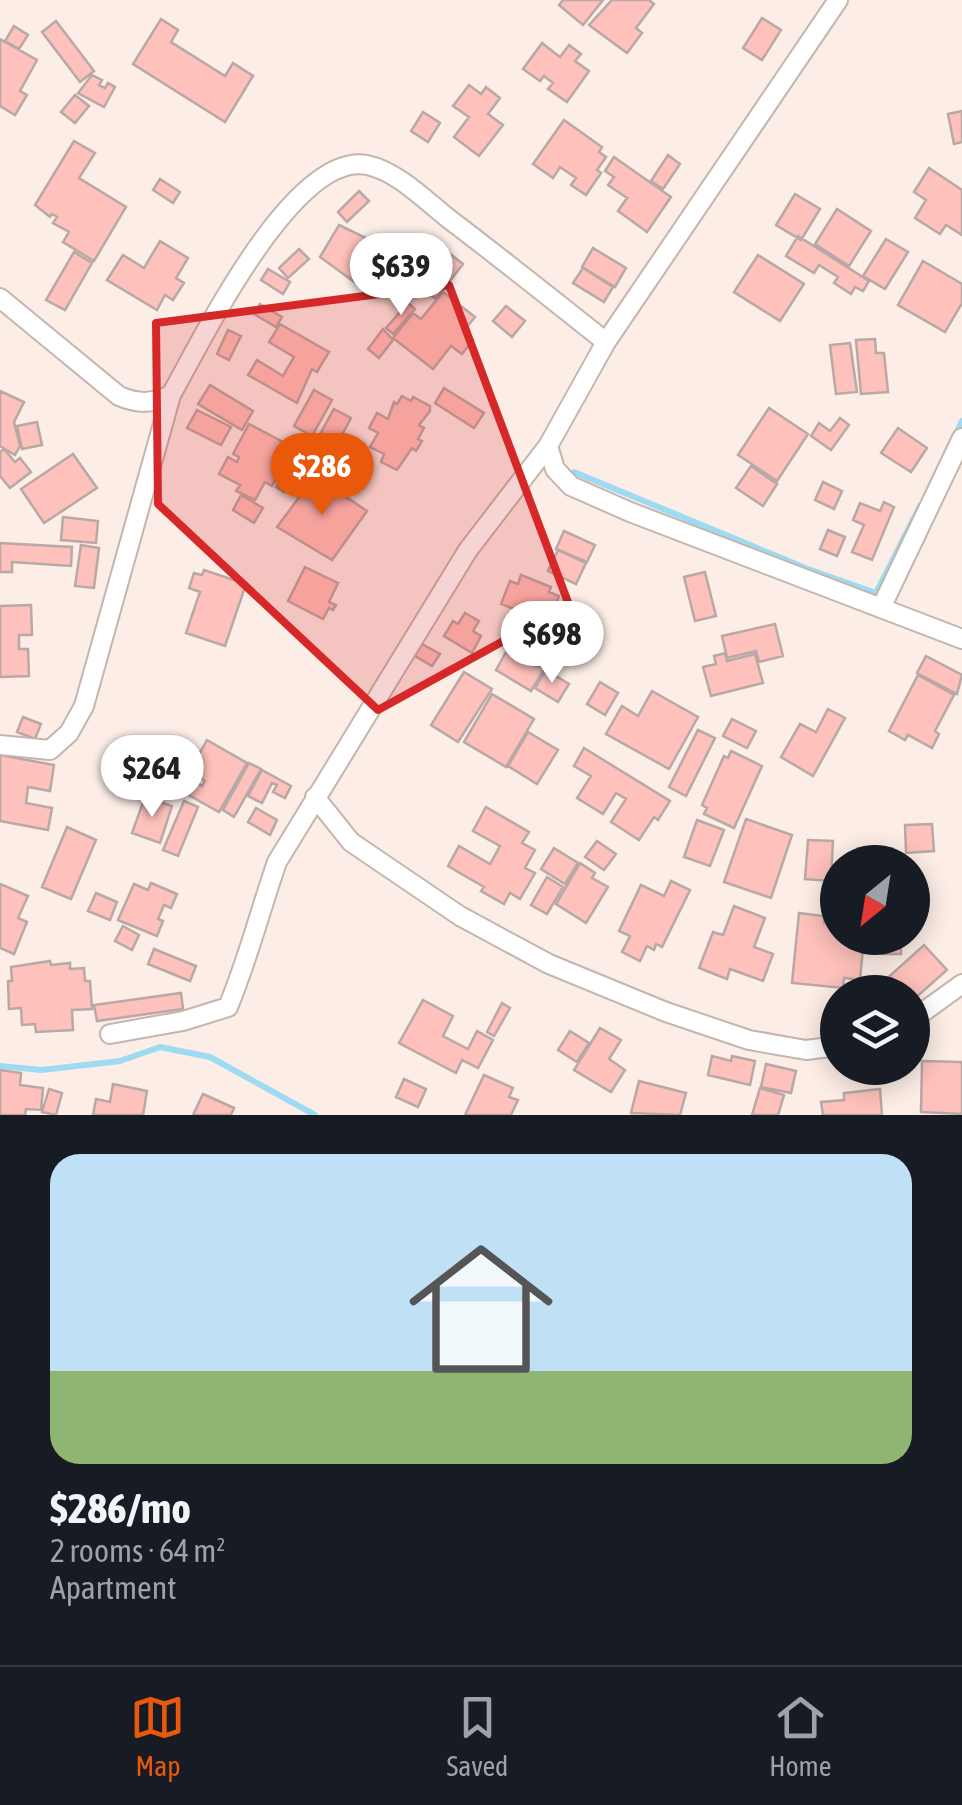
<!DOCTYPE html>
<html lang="en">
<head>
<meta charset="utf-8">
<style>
	body { margin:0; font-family:"Asap Condensed",sans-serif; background:#20242c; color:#f1f3f6; height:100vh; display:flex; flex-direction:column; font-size:38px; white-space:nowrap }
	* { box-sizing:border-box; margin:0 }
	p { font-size:32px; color:#9ea1a6 }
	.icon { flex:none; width:55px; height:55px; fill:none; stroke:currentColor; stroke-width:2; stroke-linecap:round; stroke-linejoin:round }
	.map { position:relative; height:1115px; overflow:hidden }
	.drawer { display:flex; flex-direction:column; background:#171b24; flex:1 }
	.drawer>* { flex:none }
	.needle { width:65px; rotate:210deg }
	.buttons { position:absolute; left:820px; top:845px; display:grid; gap:20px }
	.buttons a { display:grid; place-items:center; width:110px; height:110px; border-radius:50%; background:#171b24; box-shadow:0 5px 25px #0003; font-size:50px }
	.price { position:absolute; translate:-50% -85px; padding:0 22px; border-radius:35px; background:#fff; color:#222; font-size:32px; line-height:65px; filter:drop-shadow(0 2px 5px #0008) }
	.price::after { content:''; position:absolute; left:50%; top:60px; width:30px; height:22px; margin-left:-15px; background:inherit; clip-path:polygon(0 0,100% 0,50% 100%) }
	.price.on { background:#ea580c; color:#fff }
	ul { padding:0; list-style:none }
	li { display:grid; align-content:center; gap:20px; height:530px; padding:0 50px }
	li+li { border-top:2px solid #363941 }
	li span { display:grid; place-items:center; height:310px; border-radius:30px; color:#555 }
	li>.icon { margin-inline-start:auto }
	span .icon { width:180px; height:180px; fill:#fffc; stroke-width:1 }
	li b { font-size:42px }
	.menu { display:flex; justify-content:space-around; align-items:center; height:140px; border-top:2px solid #363941; background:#171b24; font-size:28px; color:#9ea1a6 }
	.menu a { display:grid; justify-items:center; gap:5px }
	.menu .on { color:#ea580c }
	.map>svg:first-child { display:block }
</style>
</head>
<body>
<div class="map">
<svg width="962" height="1115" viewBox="0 0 962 1115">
	<rect width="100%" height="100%" fill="#fcede6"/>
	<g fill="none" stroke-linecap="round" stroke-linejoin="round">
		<path stroke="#9ddbf2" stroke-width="6" d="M 955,436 L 962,421
			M 574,472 L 808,569 L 876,593 L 920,506
			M 0,1066 L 42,1070 L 120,1061 L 160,1047 L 210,1057 L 315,1115"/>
	</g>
	<path fill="#fec1bb" stroke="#b8a8a6" stroke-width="2.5" d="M 563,0 L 603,0 L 583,25 L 559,5 Z
		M 612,0 L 649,0 L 654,4 L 636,28 L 642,33 L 627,53 L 589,25 Z
		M 762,18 L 781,30 L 762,60 L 743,48 Z
		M 161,19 L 178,30 L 171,42 L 225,76 L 233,63 L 253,76 L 225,122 L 133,64 Z
		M 56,21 L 94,71 L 80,82 L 42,32 Z
		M 14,26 L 28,35 L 19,49 L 5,41 Z
		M 0,39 L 37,60 L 20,91 L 27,95 L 15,115 L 0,106 Z
		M 542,43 L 560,57 L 569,45 L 581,54 L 575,61 L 589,71 L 567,102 L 548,89 L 553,83 L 544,76 L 540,81 L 523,69 Z
		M 92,75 L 102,80 L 99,85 L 105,88 L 108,83 L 115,87 L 104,107 L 78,93 Z
		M 469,85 L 481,94 L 486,87 L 500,98 L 488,114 L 503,125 L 479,156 L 454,137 L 469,117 L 453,106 Z
		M 75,95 L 89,106 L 75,123 L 61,112 Z
		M 962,111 L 962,142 L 954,144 L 948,114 Z
		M 423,112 L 440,123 L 428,142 L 411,131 Z
		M 564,120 L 602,147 L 599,152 L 606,157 L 597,170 L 601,173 L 586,195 L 571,185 L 576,178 L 560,167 L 553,178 L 533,164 Z
		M 74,141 L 95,153 L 79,178 L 126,207 L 94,261 L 63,242 L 69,232 L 53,223 L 57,217 L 52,214 L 50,217 L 35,205 Z
		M 668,155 L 680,164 L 663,189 L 651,181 Z
		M 614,157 L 671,197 L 647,232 L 618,211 L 627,198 L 608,185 L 614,177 L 605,171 Z
		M 929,168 L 962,190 L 962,235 L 946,225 L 940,234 L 915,218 L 926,200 L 914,192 Z
		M 160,179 L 180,192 L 173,203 L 153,190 Z
		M 359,191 L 369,201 L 347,222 L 338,212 Z
		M 795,194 L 820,209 L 801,240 L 776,225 Z
		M 837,209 L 871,231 L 849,266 L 815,244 Z
		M 339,225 L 366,238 L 394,260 L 368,292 L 320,257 Z
		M 798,236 L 869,281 L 863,291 L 855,287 L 851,294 L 834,283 L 838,277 L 819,265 L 814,273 L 786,256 Z
		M 886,239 L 908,252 L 885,289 L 863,276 Z
		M 160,241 L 188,258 L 176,278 L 184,283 L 173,300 L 165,295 L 157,310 L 107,280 L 123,255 L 144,268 Z
		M 593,248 L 626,268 L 615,287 L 582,267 Z
		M 299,249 L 309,259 L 288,278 L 279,268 Z
		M 74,252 L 92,263 L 65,310 L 46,300 Z
		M 449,253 L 463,264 L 436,299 L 421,288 Z
		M 758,255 L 804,284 L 780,321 L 734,292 Z
		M 923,261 L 962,284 L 962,303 L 945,332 L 898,305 Z
		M 583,268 L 613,287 L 604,302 L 573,283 Z
		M 268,269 L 290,282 L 283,294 L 261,280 Z
		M 443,292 L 475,317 L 466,328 L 469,331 L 466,335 L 473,340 L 462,354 L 451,346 L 433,369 L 393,338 L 413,313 L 421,319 Z
		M 408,303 L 415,309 L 393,334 L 386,328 Z
		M 260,304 L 282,317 L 276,327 L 254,314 Z
		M 506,306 L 525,321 L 512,337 L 493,321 Z
		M 280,324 L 329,352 L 317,372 L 312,369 L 297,403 L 248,375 L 257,360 L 283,376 L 294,357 L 269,342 Z
		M 383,329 L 393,340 L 379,358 L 368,349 Z
		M 228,330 L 241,336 L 229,360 L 217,354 Z
		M 875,339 L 876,353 L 884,353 L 888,392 L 861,394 L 856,340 Z
		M 850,343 L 857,392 L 836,394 L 830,345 Z
		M 210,385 L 253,411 L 242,430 L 198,404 Z
		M 444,388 L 484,413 L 474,428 L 435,403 Z
		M 314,390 L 332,400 L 312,436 L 294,426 Z
		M 0,391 L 24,402 L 14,422 L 20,446 L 15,455 L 0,446 Z
		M 402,396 L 411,401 L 413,397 L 430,406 L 430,411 L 419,425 L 424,428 L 418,439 L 422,441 L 416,451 L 412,448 L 397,470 L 381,462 L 384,454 L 370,447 L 378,433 L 369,428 L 377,413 L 388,419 L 394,402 L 397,404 Z
		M 769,408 L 808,434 L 777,481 L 738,455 Z
		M 334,409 L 351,418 L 342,435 L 351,440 L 340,460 L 314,445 Z
		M 197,410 L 231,427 L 221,445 L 187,428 Z
		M 840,418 L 849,425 L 831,450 L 811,436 L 819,423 L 830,431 Z
		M 37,422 L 42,445 L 22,449 L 17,426 Z
		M 249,424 L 285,443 L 279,455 L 286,459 L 272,486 L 265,482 L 255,500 L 236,491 L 240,485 L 219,474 L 228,457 L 237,462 L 239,457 L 233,454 Z
		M 898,428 L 927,448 L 911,472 L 881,453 Z
		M 4,449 L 15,462 L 20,458 L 31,472 L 10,488 L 0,476 L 0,452 Z
		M 73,454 L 97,488 L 44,523 L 21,489 Z
		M 289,465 L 297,470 L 284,492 L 276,487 Z
		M 751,466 L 777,484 L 763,506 L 736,488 Z
		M 315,476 L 367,511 L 332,560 L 277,527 Z
		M 823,482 L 842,491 L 834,509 L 815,500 Z
		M 241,495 L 263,508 L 254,523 L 233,510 Z
		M 884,502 L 894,507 L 872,560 L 852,552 L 864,525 L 853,520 L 860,503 L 880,511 Z
		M 63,517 L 98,521 L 96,543 L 61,540 Z
		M 828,530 L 845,537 L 837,556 L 820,549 Z
		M 564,531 L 595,545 L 587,562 L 556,549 Z
		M 0,543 L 72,547 L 71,566 L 12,562 L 12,572 L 0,572 Z
		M 81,545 L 99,548 L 94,588 L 75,586 Z
		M 558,550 L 586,563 L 576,584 L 548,571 Z
		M 305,567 L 338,583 L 329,602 L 336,605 L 333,610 L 329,608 L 323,619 L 288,601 Z
		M 204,570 L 246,584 L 225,646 L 186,633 L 200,592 L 189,588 L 194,573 L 202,575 Z
		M 705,572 L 716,616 L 695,621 L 684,577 Z
		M 521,575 L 551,587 L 549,592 L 559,596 L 551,617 L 542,613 L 540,619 L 501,604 L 510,581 L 518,584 Z
		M 31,605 L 32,635 L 19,635 L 19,649 L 28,649 L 29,676 L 0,677 L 0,606 Z
		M 465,613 L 479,621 L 473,631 L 481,636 L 472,653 L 444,636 L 453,621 L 458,624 Z
		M 775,624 L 783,656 L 759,662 L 756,651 L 727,658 L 722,636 Z
		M 422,644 L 440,654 L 432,666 L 415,656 Z
		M 506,652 L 518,661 L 523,653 L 529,657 L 526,663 L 545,668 L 531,691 L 496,670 Z
		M 725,653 L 727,661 L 755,654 L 763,683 L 711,696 L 703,667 L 716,664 L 714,656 Z
		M 926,656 L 962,675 L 957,694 L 917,673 Z
		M 546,670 L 569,684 L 558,702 L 535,688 Z
		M 464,672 L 492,689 L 458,742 L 431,725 Z
		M 918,675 L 954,695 L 935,731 L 939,734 L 932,748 L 908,735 L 905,740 L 889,731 Z
		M 600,682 L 618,693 L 605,715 L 587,704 Z
		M 652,691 L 698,717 L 669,769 L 606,734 L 622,706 L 638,716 Z
		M 492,694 L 534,719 L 506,767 L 464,742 Z
		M 828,709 L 845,718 L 813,776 L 781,757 L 800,724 L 816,732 Z
		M 23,717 L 41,724 L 35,739 L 17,732 Z
		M 732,719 L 756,731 L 747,748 L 723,736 Z
		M 698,730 L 715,738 L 686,796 L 669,787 Z
		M 528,732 L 558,750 L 537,784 L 508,766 Z
		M 207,740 L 247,763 L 219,812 L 185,793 L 192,780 L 202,786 L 205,781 L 189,772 Z
		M 584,748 L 670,801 L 658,820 L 654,817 L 639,840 L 611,822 L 626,799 L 616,793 L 603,814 L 577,798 L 591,776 L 574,766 Z
		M 731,751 L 762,766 L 734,828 L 704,814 L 707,808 L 702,805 L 724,756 L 728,758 Z
		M 0,755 L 54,765 L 50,791 L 28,787 L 26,803 L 52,808 L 48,830 L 0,821 Z
		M 249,763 L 261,769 L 234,817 L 223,810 Z
		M 262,770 L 291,786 L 285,798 L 273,792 L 277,785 L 272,783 L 262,803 L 248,796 Z
		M 145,797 L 172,806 L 160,843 L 132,833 Z
		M 184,801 L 198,807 L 178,856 L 163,850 Z
		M 486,807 L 529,832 L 522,843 L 535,850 L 525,868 L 535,873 L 520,899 L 510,893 L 504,904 L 481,891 L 484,887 L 448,866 L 459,846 L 490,864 L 500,846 L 473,831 Z
		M 256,808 L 277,820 L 270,835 L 248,822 Z
		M 746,819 L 792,835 L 771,898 L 724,882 Z
		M 697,820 L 724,830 L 710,866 L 684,857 Z
		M 932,824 L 934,851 L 906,853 L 905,825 Z
		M 67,827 L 96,840 L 71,899 L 42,887 Z
		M 808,840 L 833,841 L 831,881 L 805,879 Z
		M 597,841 L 616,854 L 604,870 L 585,857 Z
		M 554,848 L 578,863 L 565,884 L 541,869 Z
		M 580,863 L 595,873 L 592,878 L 608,887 L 586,923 L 556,904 Z
		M 547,877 L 563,887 L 547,914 L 531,905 Z
		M 671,881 L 690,890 L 662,947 L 656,944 L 654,950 L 647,946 L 640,961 L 622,952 L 630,936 L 619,931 L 641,885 L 664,896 Z
		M 151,883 L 177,894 L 171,908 L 164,905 L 158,919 L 163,921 L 157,936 L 118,920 L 134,884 L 148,890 Z
		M 0,884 L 28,896 L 18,918 L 27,922 L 14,954 L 0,948 Z
		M 96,893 L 117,902 L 110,920 L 88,911 Z
		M 734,906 L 765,918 L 754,947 L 773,954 L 763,981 L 730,969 L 727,979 L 699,968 L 713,932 L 723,935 Z
		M 799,913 L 824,916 L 824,923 L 838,924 L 838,938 L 864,938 L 860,980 L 844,978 L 843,988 L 792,983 Z
		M 123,926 L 139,935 L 132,950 L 115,941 Z
		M 881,938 L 901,938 L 901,954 L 882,954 Z
		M 924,945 L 947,970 L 912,1001 L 912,992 L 892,992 L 883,982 Z
		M 154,949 L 196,966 L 190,981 L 148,964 Z
		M 50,961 L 51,965 L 70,963 L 70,969 L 84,968 L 85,981 L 90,981 L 92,1009 L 72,1010 L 73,1030 L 36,1032 L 35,1024 L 22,1025 L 21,1008 L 9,1009 L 8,981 L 12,981 L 11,967 Z
		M 181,993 L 183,1009 L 97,1021 L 94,1005 Z
		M 423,1000 L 453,1016 L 443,1036 L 468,1049 L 477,1031 L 493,1040 L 478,1068 L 462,1060 L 456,1073 L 399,1043 Z
		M 502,1003 L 510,1008 L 494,1036 L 487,1032 Z
		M 600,1028 L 621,1040 L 609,1059 L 625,1070 L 611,1092 L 574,1070 Z
		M 570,1031 L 589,1043 L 577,1062 L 558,1050 Z
		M 712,1056 L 731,1061 L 732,1056 L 755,1061 L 750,1085 L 708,1075 Z
		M 922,1061 L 962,1062 L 962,1114 L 921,1112 Z
		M 766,1064 L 796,1071 L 791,1093 L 761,1087 Z
		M 0,1070 L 21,1073 L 20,1085 L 43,1088 L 41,1110 L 26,1109 L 25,1115 L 0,1115 Z
		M 484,1075 L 513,1088 L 509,1097 L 518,1100 L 511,1115 L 465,1115 Z
		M 404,1079 L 426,1089 L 418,1107 L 396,1097 Z
		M 639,1081 L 686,1093 L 680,1115 L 631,1113 Z
		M 113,1084 L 147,1091 L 143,1115 L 93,1115 L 96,1099 L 110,1102 Z
		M 760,1088 L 784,1095 L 778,1115 L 752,1115 Z
		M 49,1089 L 62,1093 L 56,1115 L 42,1112 Z
		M 880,1089 L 882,1115 L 823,1115 L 821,1102 L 844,1100 L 844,1093 Z
		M 203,1094 L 234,1108 L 231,1115 L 193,1115 Z"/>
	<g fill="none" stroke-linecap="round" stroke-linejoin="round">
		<defs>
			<path id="minor" d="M 838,0 L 606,342 L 548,446 L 555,469 L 571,486 L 630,512 L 962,639
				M 0,298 L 119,396 C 138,404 152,404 171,395 C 201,342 293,151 367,165 C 397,171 426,201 449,219 C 502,259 554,301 606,342
				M 881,608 L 962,438
				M 0,745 L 50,750 L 69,733 L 84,706 L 171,395
				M 315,797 L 351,842 L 460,916 L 549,964 L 666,1012 L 749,1040 L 806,1050 L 838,1046
				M 912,1020 L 962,984
				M 110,1034 L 183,1021 L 228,1007 C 248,959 260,911 277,862 L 468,550 L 548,446"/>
		</defs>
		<use href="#minor" stroke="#c4b5ae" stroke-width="22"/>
		<use href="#minor" stroke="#fff" stroke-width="18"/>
	</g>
	<path fill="#d62828" fill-opacity="0.2" stroke="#d62828" stroke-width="8" stroke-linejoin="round" d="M 449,285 L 569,605 L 378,710 L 158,504 L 156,323 Z"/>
</svg>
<div class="buttons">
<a><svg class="needle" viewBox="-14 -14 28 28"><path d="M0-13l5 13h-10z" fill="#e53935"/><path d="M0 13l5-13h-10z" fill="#9ea1a6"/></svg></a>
<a><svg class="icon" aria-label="layers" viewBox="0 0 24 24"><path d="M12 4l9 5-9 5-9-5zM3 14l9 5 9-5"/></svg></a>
</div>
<b class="price" style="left:401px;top:318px">$639</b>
<b class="price on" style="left:322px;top:518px">$286</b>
<b class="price" style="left:552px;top:686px">$698</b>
<b class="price" style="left:152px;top:820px">$264</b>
</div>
<section class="drawer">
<ul>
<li><span style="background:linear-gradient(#bfe0f5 70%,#8fb573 0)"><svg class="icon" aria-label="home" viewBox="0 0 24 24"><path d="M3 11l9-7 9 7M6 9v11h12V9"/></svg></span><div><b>$286/mo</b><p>2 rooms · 64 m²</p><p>Apartment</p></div></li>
</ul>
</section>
<nav class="menu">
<a class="on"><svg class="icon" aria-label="map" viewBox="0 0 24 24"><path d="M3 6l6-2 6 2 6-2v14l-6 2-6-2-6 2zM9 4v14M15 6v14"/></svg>Map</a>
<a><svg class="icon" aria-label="saved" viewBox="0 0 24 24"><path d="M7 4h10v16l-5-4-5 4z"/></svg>Saved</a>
<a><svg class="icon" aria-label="home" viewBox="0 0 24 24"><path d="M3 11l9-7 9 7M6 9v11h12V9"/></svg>Home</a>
</nav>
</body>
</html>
